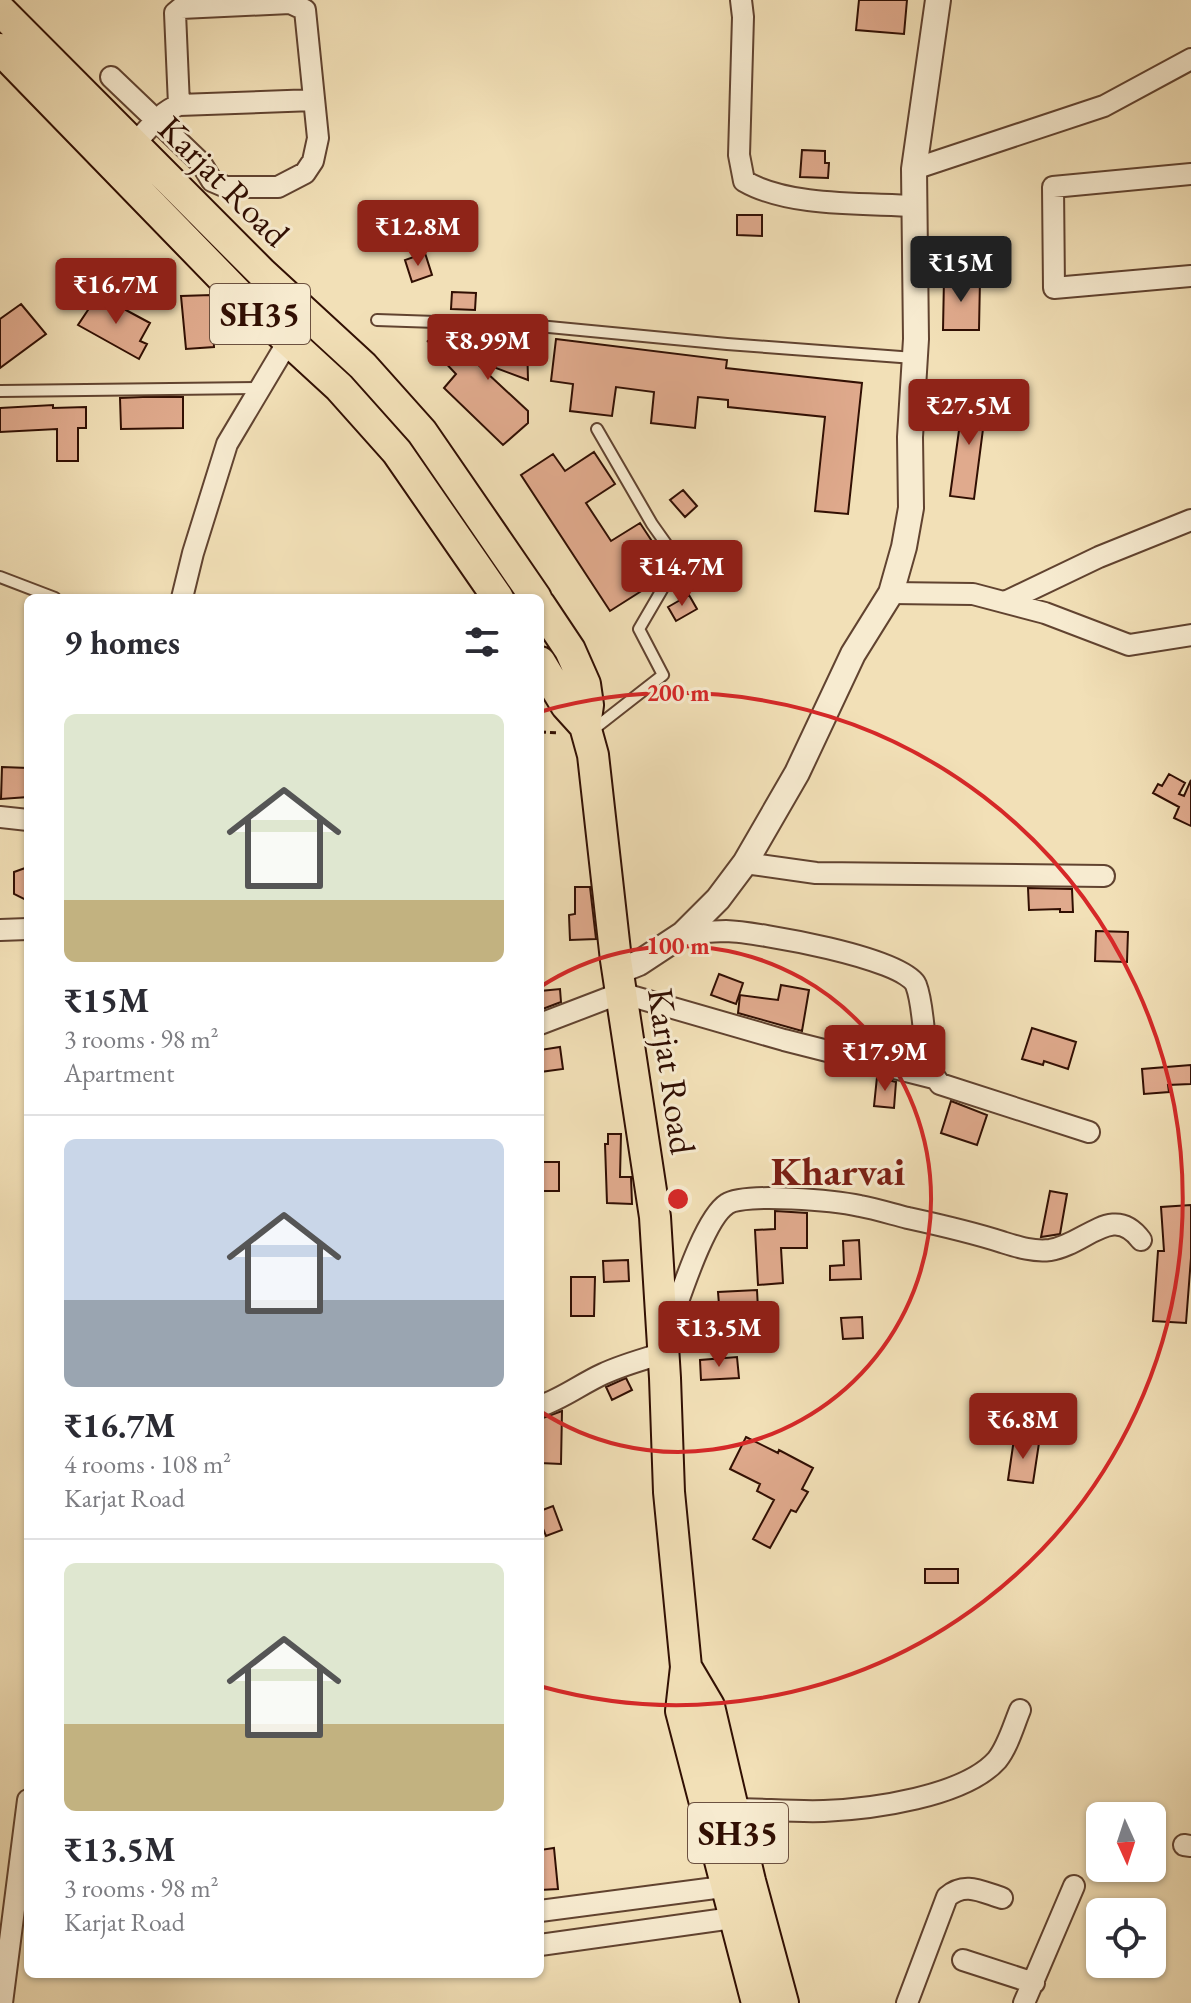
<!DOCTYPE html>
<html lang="en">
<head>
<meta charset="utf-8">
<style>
	body { margin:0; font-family:"EB Garamond",serif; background:#f2f2f3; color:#2b2b33; height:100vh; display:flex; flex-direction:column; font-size:30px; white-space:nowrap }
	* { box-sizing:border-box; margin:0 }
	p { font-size:26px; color:#7c7c81 }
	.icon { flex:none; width:44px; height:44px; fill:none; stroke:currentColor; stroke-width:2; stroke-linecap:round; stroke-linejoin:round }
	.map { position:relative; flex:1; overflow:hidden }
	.panel { position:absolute; left:24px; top:594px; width:520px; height:1384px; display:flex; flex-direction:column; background:#fff; border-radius:12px; box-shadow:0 2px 6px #0004 }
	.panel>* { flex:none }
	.needle { width:52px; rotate:177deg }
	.tools { position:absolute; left:1086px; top:1802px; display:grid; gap:16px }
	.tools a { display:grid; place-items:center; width:80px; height:80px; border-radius:12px; background:#fff; box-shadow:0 2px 6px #0004; font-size:40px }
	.price { position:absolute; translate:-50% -68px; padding:0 18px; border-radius:8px; background:#8f2418; color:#fff; font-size:26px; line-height:52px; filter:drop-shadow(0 2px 4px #0008) }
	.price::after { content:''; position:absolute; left:50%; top:48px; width:24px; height:18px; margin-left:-12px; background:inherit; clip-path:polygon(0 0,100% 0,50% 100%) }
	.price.on { background:#222; color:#fff }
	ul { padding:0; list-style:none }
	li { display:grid; align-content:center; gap:16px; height:424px; padding:0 40px }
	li+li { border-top:2px solid #e1e1e2 }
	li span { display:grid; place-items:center; height:248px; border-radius:12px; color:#555 }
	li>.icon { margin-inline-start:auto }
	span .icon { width:144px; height:144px; fill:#fffc; stroke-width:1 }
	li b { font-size:34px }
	h2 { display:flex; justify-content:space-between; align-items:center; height:96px; padding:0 40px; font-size:34px }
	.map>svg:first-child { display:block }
</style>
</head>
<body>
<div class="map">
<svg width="1191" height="2003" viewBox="0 0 1191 2003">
	<rect width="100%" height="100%" fill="#f2e0b7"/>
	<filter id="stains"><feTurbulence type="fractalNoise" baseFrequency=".0025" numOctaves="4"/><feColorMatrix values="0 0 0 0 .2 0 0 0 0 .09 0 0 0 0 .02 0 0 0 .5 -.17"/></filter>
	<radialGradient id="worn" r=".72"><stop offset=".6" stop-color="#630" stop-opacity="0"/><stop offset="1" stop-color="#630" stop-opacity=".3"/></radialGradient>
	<path fill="#e0aa8d" stroke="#310f03" stroke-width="2" d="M 859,0 L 907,0 L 904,34 L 856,30 Z
		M 802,150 L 825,151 L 825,163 L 829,163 L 828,178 L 800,177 Z
		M 737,215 L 762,215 L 762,236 L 737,235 Z
		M 425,253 L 432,275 L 412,282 L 405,260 Z
		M 944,278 L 980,279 L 979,330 L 943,330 Z
		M 452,292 L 476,293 L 475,310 L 451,309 Z
		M 98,295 L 150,323 L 140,341 L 147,344 L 139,359 L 78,325 Z
		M 211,295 L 214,347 L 186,349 L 181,296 Z
		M 21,304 L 46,334 L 0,368 L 0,319 Z
		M 556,339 L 727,360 L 726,368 L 862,383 L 848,514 L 815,511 L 825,417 L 728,407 L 728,400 L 698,397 L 695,428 L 651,423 L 654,392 L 616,387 L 612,416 L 570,411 L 573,384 L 551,381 Z
		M 527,340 L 528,380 L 472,359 L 528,411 L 528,423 L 503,445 L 444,388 L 456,374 L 439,356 L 446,349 L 427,341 Z
		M 964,394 L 987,398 L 974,499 L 950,496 Z
		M 143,397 L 183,397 L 183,428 L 121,429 L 120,398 Z
		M 53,405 L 53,408 L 86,407 L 86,428 L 78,428 L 78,461 L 57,461 L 57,429 L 0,432 L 0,408 Z
		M 594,452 L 615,484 L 586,503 L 611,541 L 640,523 L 661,555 L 632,573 L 643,590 L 610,611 L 521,475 L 553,454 L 565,471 Z
		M 683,490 L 697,506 L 685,517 L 670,500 Z
		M 689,595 L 697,609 L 676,621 L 668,607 Z
		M 2,767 L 28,768 L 28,797 L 1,799 Z
		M 1169,774 L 1185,783 L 1179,794 L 1184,796 L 1191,780 L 1191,826 L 1174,818 L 1179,807 L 1153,793 L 1158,784 L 1162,786 Z
		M 28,867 L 28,901 L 14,894 L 14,872 Z
		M 575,887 L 590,887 L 596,939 L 570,940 L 569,915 L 575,914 Z
		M 1028,888 L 1072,889 L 1073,912 L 1060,912 L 1060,909 L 1029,910 Z
		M 1096,931 L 1128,932 L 1127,962 L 1095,961 Z
		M 719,974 L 743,983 L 736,1004 L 711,995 Z
		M 781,985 L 809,990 L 802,1031 L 738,1013 L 740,995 L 778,1000 Z
		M 560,989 L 561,1002 L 540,1010 L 540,991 Z
		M 1032,1028 L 1076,1042 L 1068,1069 L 1044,1061 L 1043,1065 L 1022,1059 Z
		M 560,1047 L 563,1069 L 540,1072 L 540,1050 Z
		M 1191,1065 L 1191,1084 L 1168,1085 L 1169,1092 L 1144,1094 L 1142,1069 Z
		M 877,1077 L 896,1082 L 894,1108 L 874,1106 Z
		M 951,1101 L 987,1115 L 977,1145 L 941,1133 Z
		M 608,1134 L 621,1134 L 620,1177 L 631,1177 L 632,1204 L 607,1203 L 605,1144 L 608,1144 Z
		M 540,1162 L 559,1162 L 559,1191 L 540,1191 Z
		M 1050,1191 L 1067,1194 L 1060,1234 L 1041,1237 Z
		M 1191,1205 L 1191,1258 L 1186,1323 L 1153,1321 L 1158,1251 L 1164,1251 L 1161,1207 Z
		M 775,1211 L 807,1213 L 807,1248 L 781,1248 L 783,1283 L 758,1285 L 755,1230 L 775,1229 Z
		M 859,1240 L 861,1279 L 830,1280 L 830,1266 L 844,1265 L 843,1241 Z
		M 628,1260 L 629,1281 L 604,1282 L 603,1261 Z
		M 571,1277 L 595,1277 L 594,1316 L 571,1316 Z
		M 757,1290 L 759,1328 L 721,1330 L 718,1292 Z
		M 862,1317 L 863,1338 L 843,1339 L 841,1318 Z
		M 737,1357 L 739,1378 L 701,1380 L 700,1360 Z
		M 626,1378 L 632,1390 L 612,1400 L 606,1387 Z
		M 562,1411 L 561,1464 L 540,1463 L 540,1419 Z
		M 746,1437 L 778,1453 L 779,1450 L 813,1468 L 802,1489 L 808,1492 L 796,1512 L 791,1510 L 770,1548 L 753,1539 L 774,1500 L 757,1491 L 760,1484 L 730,1469 Z
		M 1014,1439 L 1039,1443 L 1033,1483 L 1008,1480 Z
		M 553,1506 L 562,1530 L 546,1536 L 540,1521 L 540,1511 Z
		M 925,1569 L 958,1569 L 958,1583 L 925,1583 Z
		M 554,1848 L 558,1889 L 540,1890 L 540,1850 Z"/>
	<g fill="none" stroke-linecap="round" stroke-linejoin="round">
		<defs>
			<path id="service" d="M 377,320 L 528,325 L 727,344 L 914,358
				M 0,391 L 260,388
				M 0,577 L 55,598
				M 590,732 L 663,675 L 639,629 L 667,581 L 677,569 L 674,555 L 652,524 L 597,429"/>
			<path id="minor" d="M 741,0 L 743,17 L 739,155 L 744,181 C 789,207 862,203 914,206
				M 111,77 L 201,163 L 212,181 L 226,187 L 278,187 L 305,173 L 313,161 L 318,138 L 305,10 L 290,3 L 181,8 L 175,13 L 179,105 C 160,112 148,130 134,144
				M 179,105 L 314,100
				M 914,169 L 1104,106 L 1191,59
				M 1191,174 L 1053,187 L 1054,288 L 1191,276
				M 891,593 L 973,594 L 1045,613 L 1129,645 L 1191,635
				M 182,598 L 193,553 L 227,444 L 305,313
				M 1005,602 L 1099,557 L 1191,520
				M 0,817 L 28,820
				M 745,863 L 816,873 L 1104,876
				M 0,930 L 28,929
				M 683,934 C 697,933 712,931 726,931 C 757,932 905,958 916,985 C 927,1013 920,1063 940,1084 L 1089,1132
				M 540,1024 L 621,993 L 784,1040 L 934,1078
				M 666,1335 C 677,1307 703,1219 727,1204 C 745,1192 837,1201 860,1206 C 876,1209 892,1214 908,1218 C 940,1225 971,1232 1002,1242 C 1018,1247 1033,1252 1050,1250 C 1085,1245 1113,1202 1141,1240
				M 540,1406 C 562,1399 581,1384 603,1374 C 622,1365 644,1359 664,1353
				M 732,1809 C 762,1809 793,1812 824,1811 C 871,1809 964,1797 997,1760 C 1008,1746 1013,1727 1020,1710
				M 1184,1845 L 1191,1846
				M 540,1911 L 738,1885
				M 540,1945 L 747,1916
				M 963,1960 L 1034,1983
				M 2,2003 L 28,1800
				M 907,2003 L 947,1897 C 965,1881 982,1892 1002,1898
				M 1024,2003 L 1074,1886"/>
			<path id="tertiary" d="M 619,971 L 639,963 L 683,934 L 718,899 L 745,863 L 797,773 L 853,654 L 891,593 L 904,547 L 911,508 L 910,437 L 916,339 L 914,169 L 938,0"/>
			<path id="primary" d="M 0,10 L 262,273 L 363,366 L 422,432 L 536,598
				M 0,49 L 240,296 L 339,387 L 397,452 L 498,598
				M 540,605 L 570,650 L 585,684 L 588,705 L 585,726 L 593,755 L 616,960 L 655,1217 L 665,1378 L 669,1492 L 686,1667 L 681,1711 L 757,2003
				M 540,662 L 566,705 L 585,726
				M 686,1667 L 709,1706 L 750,1881 L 783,2003"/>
		</defs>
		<use href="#service" stroke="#614330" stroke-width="14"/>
		<use href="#minor" stroke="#614330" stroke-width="24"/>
		<use href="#tertiary" stroke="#614330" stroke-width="28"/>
		<use href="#primary" stroke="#310f03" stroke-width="34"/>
		<path stroke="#310f03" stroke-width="3" stroke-dasharray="6 4" stroke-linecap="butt" d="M 540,732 L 560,733"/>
		<use href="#service" stroke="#f7ebd0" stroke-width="10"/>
		<use href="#minor" stroke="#f7ebd0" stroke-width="20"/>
		<use href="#tertiary" stroke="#f7ebd0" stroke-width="24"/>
		<use href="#primary" stroke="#f2e0b7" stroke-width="30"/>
	</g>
	<g fill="none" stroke="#d62828" stroke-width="4">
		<path d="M540 987A253 253 0 1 1 540 1411"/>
		<path d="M543 711A506 506 0 1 1 543 1687"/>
	</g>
	<g text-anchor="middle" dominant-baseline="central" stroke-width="6" stroke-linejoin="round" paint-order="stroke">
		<g fill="#f7ebd0" stroke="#6c5140" stroke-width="2">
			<rect x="210" y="284" width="100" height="60" rx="6"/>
			<rect x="688" y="1803" width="100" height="60" rx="6"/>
		</g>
		<g font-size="34" font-weight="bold" fill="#310f03">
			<text x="260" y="314">SH35</text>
			<text x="738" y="1833">SH35</text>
		</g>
		<g font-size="36" fill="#310f03" stroke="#f7ebd0">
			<text transform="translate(224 181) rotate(45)">Karjat Road</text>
			<text transform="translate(672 1071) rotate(82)">Karjat Road</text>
		</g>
		<g font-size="40" font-weight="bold" fill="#7a1f14" stroke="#f7ebd0">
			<text x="838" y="1171">Kharvai</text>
		</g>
	</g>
	<circle cx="678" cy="1199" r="12" fill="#d62828" stroke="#f7ebd0" stroke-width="4"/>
	<g font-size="24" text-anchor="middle" font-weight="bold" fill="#d62828" stroke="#f7ebd0" stroke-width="6" stroke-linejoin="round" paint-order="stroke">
		<text x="678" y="701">200 m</text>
		<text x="678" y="954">100 m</text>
	</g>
	<rect width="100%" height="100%" filter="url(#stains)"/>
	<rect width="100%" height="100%" fill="url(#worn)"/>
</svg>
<div class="tools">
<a><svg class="needle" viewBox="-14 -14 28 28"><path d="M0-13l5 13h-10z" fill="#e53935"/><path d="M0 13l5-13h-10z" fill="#7c7c81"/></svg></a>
<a><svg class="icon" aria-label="locate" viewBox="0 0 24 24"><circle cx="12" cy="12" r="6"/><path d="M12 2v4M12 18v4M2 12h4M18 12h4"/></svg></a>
</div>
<b class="price" style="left:418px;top:268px">₹12.8M</b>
<b class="price on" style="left:961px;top:304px">₹15M</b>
<b class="price" style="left:116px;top:326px">₹16.7M</b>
<b class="price" style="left:488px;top:382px">₹8.99M</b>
<b class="price" style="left:969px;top:447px">₹27.5M</b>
<b class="price" style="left:682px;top:608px">₹14.7M</b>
<b class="price" style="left:885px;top:1093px">₹17.9M</b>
<b class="price" style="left:719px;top:1369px">₹13.5M</b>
<b class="price" style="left:1023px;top:1461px">₹6.8M</b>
<section class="panel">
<h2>9 homes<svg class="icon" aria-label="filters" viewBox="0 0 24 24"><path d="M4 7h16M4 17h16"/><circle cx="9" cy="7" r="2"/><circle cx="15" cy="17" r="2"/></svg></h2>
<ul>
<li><span style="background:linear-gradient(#dfe7d0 75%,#c2b280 0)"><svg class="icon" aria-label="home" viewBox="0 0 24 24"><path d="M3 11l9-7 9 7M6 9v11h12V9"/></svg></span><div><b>₹15M</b><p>3 rooms · 98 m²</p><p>Apartment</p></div></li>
<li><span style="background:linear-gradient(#c9d6e8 65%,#9aa5b1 0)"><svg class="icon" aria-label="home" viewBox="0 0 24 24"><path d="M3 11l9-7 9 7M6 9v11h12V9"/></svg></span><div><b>₹16.7M</b><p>4 rooms · 108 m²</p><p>Karjat Road</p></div></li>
<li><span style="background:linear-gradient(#dfe7d0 65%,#c2b280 0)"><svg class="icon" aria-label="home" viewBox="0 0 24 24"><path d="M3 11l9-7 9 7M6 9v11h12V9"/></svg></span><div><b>₹13.5M</b><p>3 rooms · 98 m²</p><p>Karjat Road</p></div></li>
</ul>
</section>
</div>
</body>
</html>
